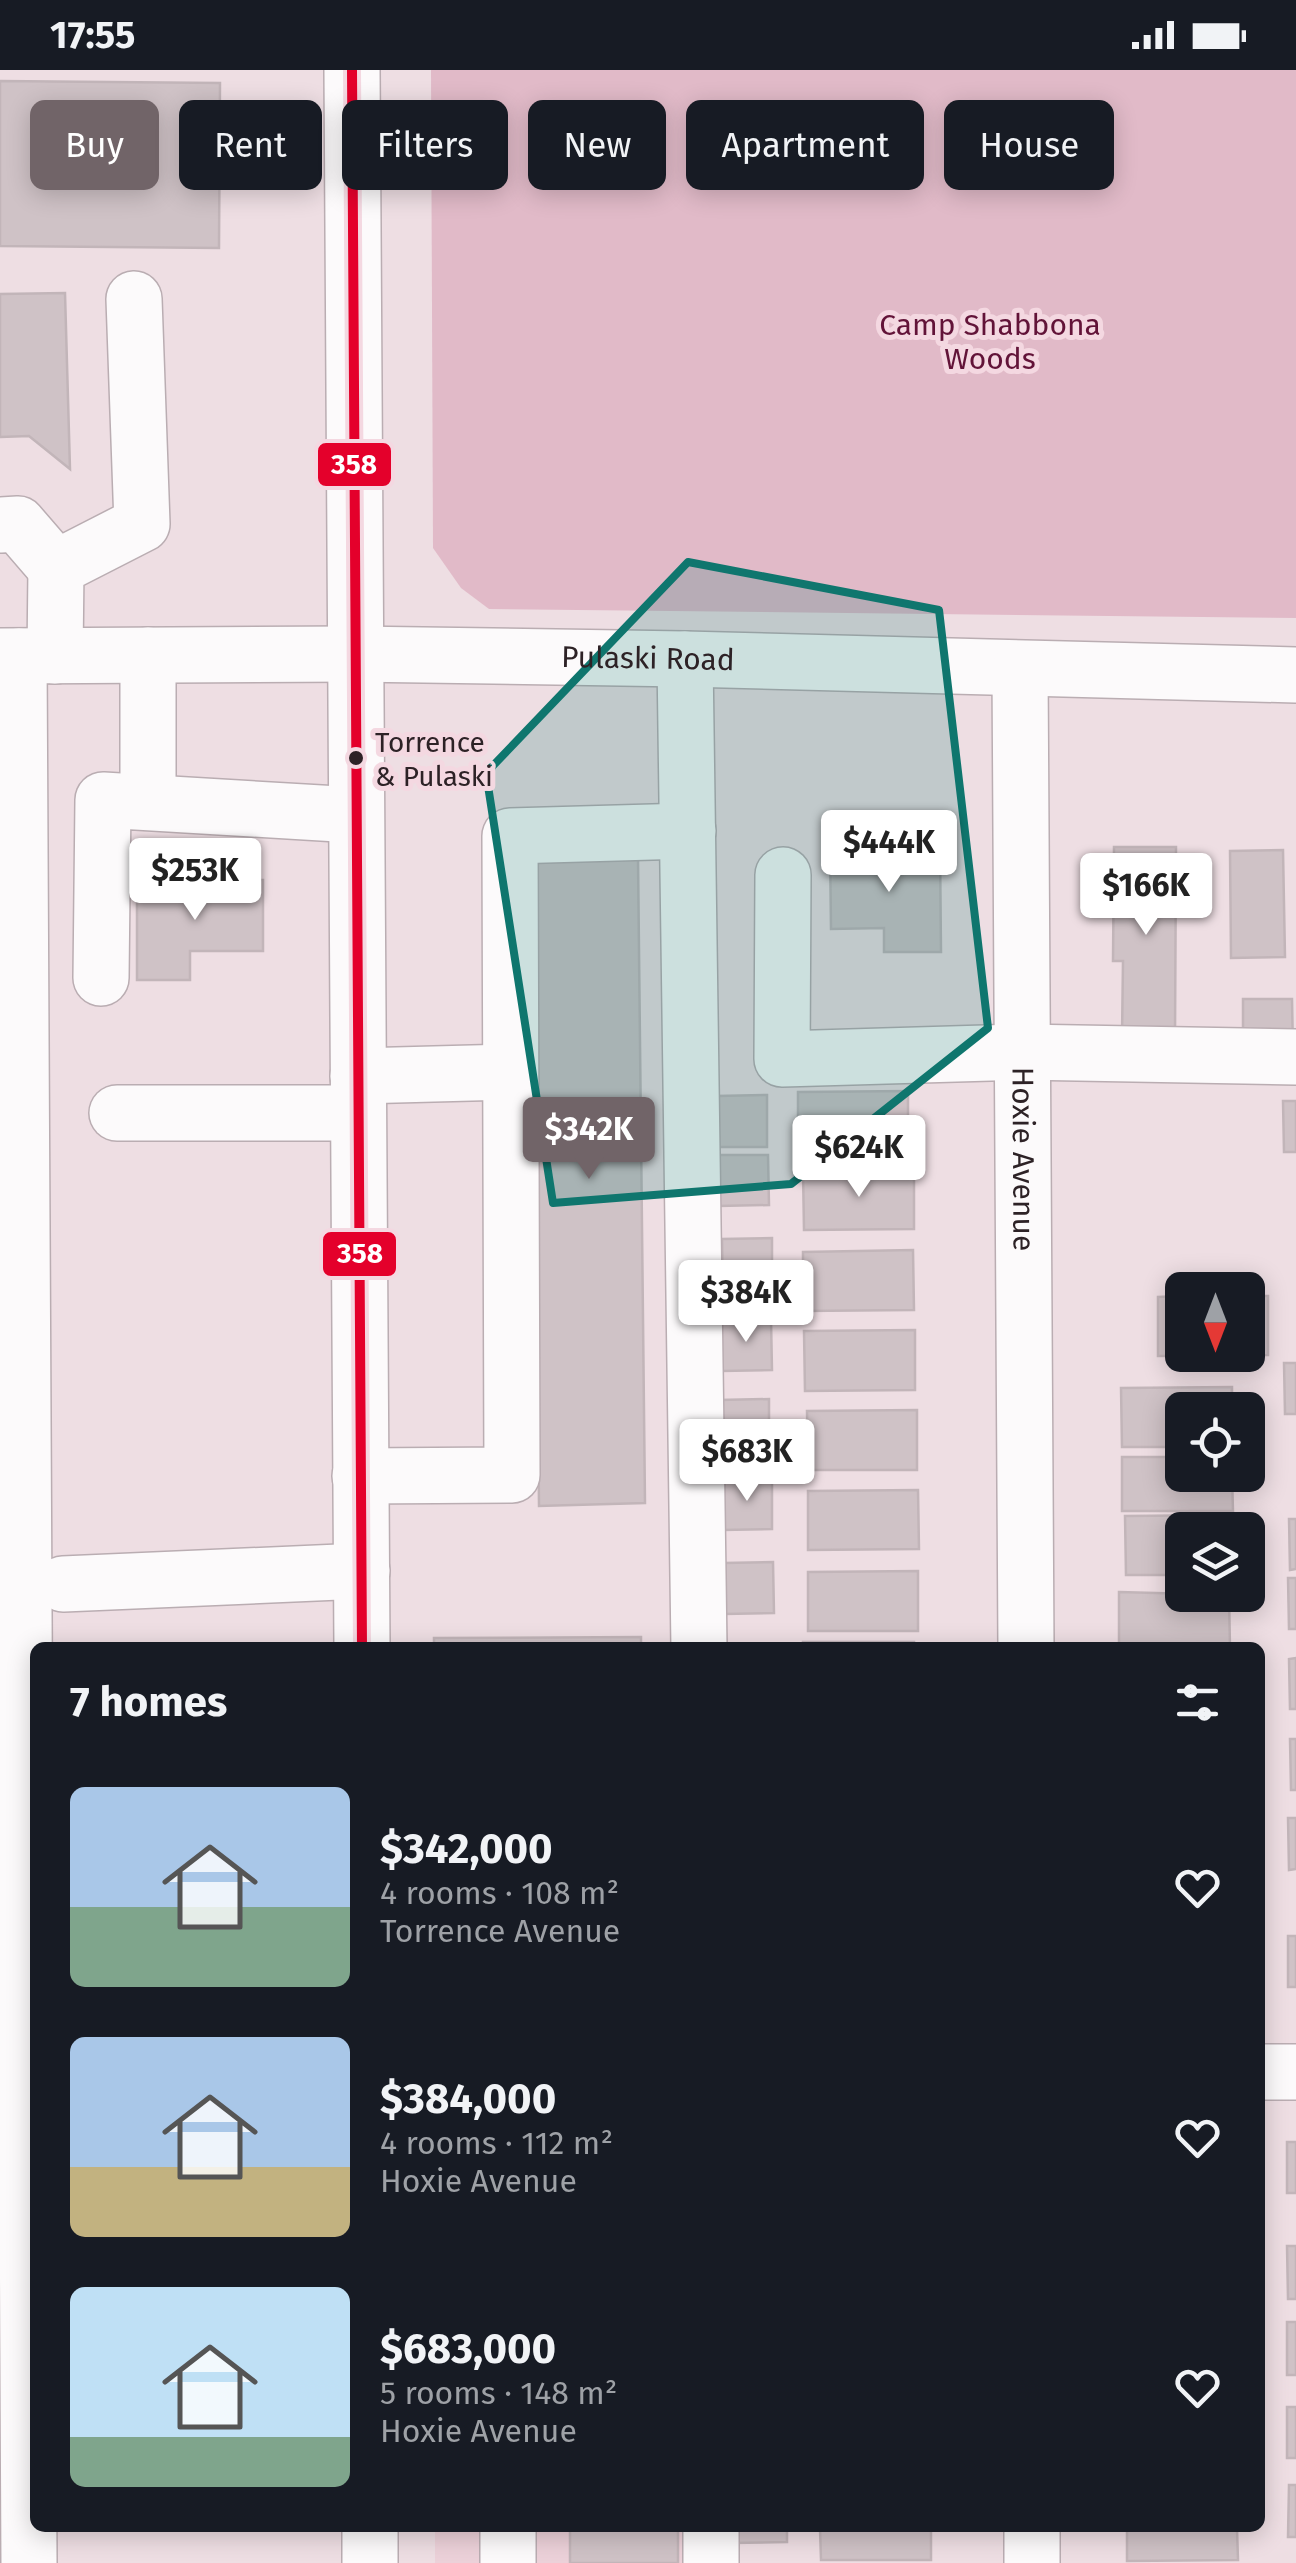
<!DOCTYPE html>
<html lang="en">
<head>
<meta charset="utf-8">
<style>
	body { margin:0; font-family:"Fira Sans",sans-serif; background:#20242c; color:#f1f3f6; height:100vh; display:flex; flex-direction:column; font-size:38px; white-space:nowrap }
	* { box-sizing:border-box; margin:0 }
	p { font-size:32px; color:#9ea1a6 }
	.icon { flex:none; width:55px; height:55px; fill:none; stroke:currentColor; stroke-width:2; stroke-linecap:round; stroke-linejoin:round }
	.map { position:relative; flex:1; overflow:hidden }
	.sheet { position:absolute; left:30px; top:1572px; width:1235px; height:890px; display:flex; flex-direction:column; background:#171b24; border-radius:15px; box-shadow:0 5px 25px #0003 }
	.sheet>* { flex:none }
	.hud { position:absolute; left:30px; top:30px; width:1238px; height:90px; display:flex; gap:20px }
	.needle { width:65px; rotate:180deg }
	.controls { position:absolute; left:1165px; top:1202px; display:grid; gap:20px }
	.controls a { display:grid; place-items:center; width:100px; height:100px; border-radius:15px; background:#171b24; box-shadow:0 5px 25px #0003; font-size:50px }
	.price { position:absolute; translate:-50% -85px; padding:0 22px; border-radius:10px; background:#fff; color:#222; font-size:32px; line-height:65px; filter:drop-shadow(0 2px 5px #0008) }
	.price::after { content:''; position:absolute; left:50%; top:60px; width:30px; height:22px; margin-left:-15px; background:inherit; clip-path:polygon(0 0,100% 0,50% 100%) }
	.price.current { background:#716468; color:#fff }
	ul { padding:0; list-style:none }
	li { display:flex; align-items:center; gap:30px; height:250px; padding:0 40px }
	li span { display:grid; place-items:center; flex:none; width:280px; height:200px; border-radius:15px; color:#555 }
	li>.icon { margin-inline-start:auto }
	span .icon { width:120px; height:120px; fill:#fffc; stroke-width:1 }
	li b { font-size:42px }
	h2 { display:flex; justify-content:space-between; align-items:center; height:120px; padding:0 40px; font-size:42px }
	.tag { padding:0 35px; border-radius:15px; background:#171b24; box-shadow:0 5px 25px #0003; font-size:35px; line-height:90px }
	.tag.current { background:#716468; color:#fff }
	.status { display:flex; justify-content:space-between; align-items:center; height:70px; padding:0 50px; background:#171b24; direction:ltr }
	.status svg { height:28px; fill:currentColor }
	.map>svg:first-child { display:block }
</style>
</head>
<body>
<div class="status"><b>17:55</b><svg viewBox="0 0 49 12"><path d="M0 12V9h3v3zM5 12V6h3v6zM10 12V3h3v9zM15 12V0h3v12zM26 1h20v11H26zM47 4h2v5h-2z"/></svg></div>
<div class="map">
<svg width="1296" height="2493" viewBox="0 0 1296 2493">
	<rect width="100%" height="100%" fill="#eedee3"/>
	<path fill="#ecd1d9" d="M 435,2458 L 691,2458 L 691,2493 L 435,2493 Z"/>
	<path fill="#e1bac8" d="M 431,0 L 1296,0 L 1296,548 L 489,539 L 461,518 L 433,478 Z"/>
	<path fill="#cfc2c6" stroke="#c2b5b9" stroke-width="2.5" d="M 0,11 L 220,13 L 219,178 L 0,176 Z
		M 65,223 L 70,399 L 29,366 L 0,367 L 0,224 Z
		M 940,777 L 941,882 L 884,882 L 884,858 L 831,859 L 830,778 Z
		M 1114,777 L 1176,777 L 1175,967 L 1122,967 L 1123,891 L 1113,891 Z
		M 1283,780 L 1285,887 L 1231,888 L 1230,781 Z
		M 638,787 L 645,1433 L 539,1436 L 533,789 Z
		M 137,810 L 263,810 L 263,881 L 190,881 L 190,910 L 137,910 Z
		M 1243,929 L 1292,929 L 1293,980 L 1243,981 Z
		M 908,1021 L 908,1081 L 798,1082 L 798,1022 Z
		M 767,1025 L 767,1077 L 718,1077 L 717,1026 Z
		M 1283,1031 L 1296,1031 L 1296,1082 L 1284,1082 Z
		M 719,1085 L 768,1085 L 769,1135 L 719,1136 Z
		M 914,1099 L 914,1159 L 804,1160 L 803,1101 Z
		M 772,1168 L 772,1219 L 723,1220 L 722,1169 Z
		M 913,1180 L 914,1240 L 803,1241 L 803,1182 Z
		M 1182,1226 L 1182,1285 L 1248,1285 L 1248,1226 L 1268,1226 L 1268,1285 L 1158,1286 L 1158,1227 Z
		M 771,1249 L 772,1300 L 722,1301 L 721,1250 Z
		M 915,1260 L 915,1320 L 805,1321 L 804,1261 Z
		M 1284,1293 L 1296,1293 L 1296,1344 L 1285,1344 Z
		M 1232,1317 L 1232,1340 L 1182,1340 L 1182,1377 L 1122,1377 L 1121,1318 Z
		M 769,1329 L 769,1380 L 720,1381 L 719,1330 Z
		M 917,1340 L 917,1400 L 808,1400 L 807,1341 Z
		M 1122,1387 L 1182,1387 L 1182,1405 L 1232,1405 L 1233,1441 L 1122,1441 Z
		M 772,1408 L 772,1459 L 723,1460 L 722,1409 Z
		M 918,1420 L 919,1479 L 808,1480 L 808,1421 Z
		M 1235,1445 L 1236,1460 L 1182,1460 L 1182,1505 L 1126,1505 L 1125,1446 Z
		M 1289,1449 L 1296,1449 L 1296,1499 L 1290,1500 Z
		M 773,1492 L 774,1543 L 725,1544 L 724,1493 Z
		M 918,1501 L 918,1561 L 808,1561 L 808,1502 Z
		M 1288,1508 L 1296,1508 L 1296,1559 L 1289,1559 Z
		M 1119,1522 L 1229,1525 L 1230,1578 L 1119,1578 Z
		M 641,1567 L 641,1578 L 434,1578 L 434,1568 Z
		M 803,1572 L 914,1572 L 914,1578 L 803,1578 Z
		M 84,1575 L 287,1575 L 287,1578 L 84,1578 Z
		M 1296,1588 L 1296,1639 L 1290,1639 L 1289,1589 Z
		M 1290,1669 L 1296,1669 L 1296,1720 L 1291,1720 Z
		M 1288,1748 L 1296,1748 L 1296,1799 L 1289,1800 Z
		M 1288,1866 L 1296,1866 L 1296,1917 L 1288,1917 Z
		M 1287,2072 L 1296,2072 L 1296,2123 L 1287,2123 Z
		M 1287,2176 L 1296,2176 L 1296,2229 L 1288,2229 Z
		M 1287,2252 L 1296,2252 L 1296,2305 L 1287,2305 Z
		M 1287,2337 L 1296,2337 L 1296,2388 L 1287,2388 Z
		M 1289,2415 L 1296,2415 L 1296,2467 L 1288,2467 Z
		M 570,2458 L 678,2458 L 678,2493 L 570,2493 Z
		M 733,2458 L 787,2458 L 787,2472 L 733,2473 Z
		M 820,2458 L 931,2458 L 931,2490 L 821,2490 Z
		M 1127,2458 L 1237,2458 L 1238,2490 L 1127,2491 Z"/>
	<g fill="none" stroke-linecap="round" stroke-linejoin="round">
		<defs>
			<g id="minor">
				<path d="M 0,455 L 18,454 L 56,498"/>
				<path id="s1" d="M 0,586 L 354,584 L 685,589 L 1296,605"/>
				<path d="M 19,586 L 29,2493"/>
				<path d="M 55,586 L 56,498 L 142,454 L 134,229"/>
				<path d="M 685,589 L 699,1578"/>
				<path id="s2" d="M 1020,599 L 1026,1578"/>
				<path d="M 148,732 L 148,585"/>
				<path d="M 783,805 L 782,989 L 1022,982 L 1296,987"/>
				<path d="M 101,908 L 103,730 L 355,745"/>
				<path d="M 358,1006 L 510,1002"/>
				<path d="M 117,1043 L 358,1043"/>
				<path d="M 360,1406 L 512,1405 L 510,766 L 688,761"/>
				<path d="M 63,1514 L 362,1501"/>
				<path d="M 1260,2002 L 1296,2002"/>
				<path d="M 508,2458 L 508,2493"/>
				<path d="M 711,2458 L 711,2493"/>
				<path d="M 1032,2458 L 1032,2493"/>
			</g>
			<path id="major" d="M 352,0 L 362,1578
				M 370,2458 L 370,2493"/>
		</defs>
		<use href="#minor" stroke="#baadb2" stroke-width="58"/>
		<use href="#major" stroke="#baadb2" stroke-width="58"/>
		<use href="#minor" stroke="#fcfafb" stroke-width="55"/>
		<use href="#major" stroke="#fcfafb" stroke-width="55"/>
		<defs>
			<path id="bus-1" d="M 352,0 L 362,1578"/>
		</defs>
		<use href="#bus-1" stroke="#f4d8e1" stroke-width="18"/>
		<use href="#bus-1" stroke="#e4002b" stroke-width="10"/>
	</g>
	<path fill="#0f766e" fill-opacity="0.2" stroke="#0f766e" stroke-width="8" stroke-linejoin="round" d="M 688,492 L 939,540 L 988,958 L 791,1114 L 553,1133 L 486,703 Z"/>
	<circle fill="#2d2226" stroke="#f4d8e1" stroke-width="4" cx="356" cy="688" r="9"/>
	<g text-anchor="middle" dominant-baseline="central" stroke-width="10" stroke-linejoin="round" paint-order="stroke">
		<g font-size="28" fill="#2d2226" stroke="#f4d8e1" text-anchor="start">
			<text x="375" y="672">Torrence<tspan x="375" dy="34">&amp; Pulaski</tspan></text>
		</g>
		<g font-size="30" fill="#621338" stroke="#f4d8e1">
			<text x="990" y="255">Camp Shabbona<tspan x="990" dy="34">Woods</tspan></text>
		</g>
		<g font-size="30" fill="#2d2226" stroke="#f4d8e1">
			<text stroke="none"><textPath href="#s1" startOffset="648">Pulaski Road</textPath></text>
			<text stroke="none"><textPath href="#s2" startOffset="490">Hoxie Avenue</textPath></text>
		</g>
	</g>
	<g stroke="#f4d8e1" stroke-width="4">
		<rect x="316" y="371" width="77" height="47" rx="10" fill="#e4002b"/>
		<rect x="321" y="1160" width="77" height="48" rx="10" fill="#e4002b"/>
	</g>
	<g font-size="28" text-anchor="middle" font-weight="bold" fill="#fff">
		<text x="354" y="404">358</text>
		<text x="360" y="1193">358</text>
	</g>
</svg>
<div class="controls">
<a><svg class="needle" viewBox="-14 -14 28 28"><path d="M0-13l5 13h-10z" fill="#e53935"/><path d="M0 13l5-13h-10z" fill="#9ea1a6"/></svg></a>
<a><svg class="icon" aria-label="locate" viewBox="0 0 24 24"><circle cx="12" cy="12" r="6"/><path d="M12 2v4M12 18v4M2 12h4M18 12h4"/></svg></a>
<a><svg class="icon" aria-label="layers" viewBox="0 0 24 24"><path d="M12 4l9 5-9 5-9-5zM3 14l9 5 9-5"/></svg></a>
</div>
<b class="price" style="left:889px;top:825px">$444K</b>
<b class="price" style="left:195px;top:853px">$253K</b>
<b class="price" style="left:1146px;top:868px">$166K</b>
<b class="price current" style="left:589px;top:1112px">$342K</b>
<b class="price" style="left:859px;top:1130px">$624K</b>
<b class="price" style="left:746px;top:1275px">$384K</b>
<b class="price" style="left:747px;top:1434px">$683K</b>
<div class="hud">
<a class="tag current">Buy</a>
<a class="tag">Rent</a>
<a class="tag">Filters</a>
<a class="tag">New</a>
<a class="tag">Apartment</a>
<a class="tag">House</a>
</div>
<section class="sheet">
<h2>7 homes<svg class="icon" aria-label="filters" viewBox="0 0 24 24"><path d="M4 7h16M4 17h16"/><circle cx="9" cy="7" r="2"/><circle cx="15" cy="17" r="2"/></svg></h2>
<ul>
<li><span style="background:linear-gradient(#a9c7e8 60%,#7fa58c 0)"><svg class="icon" aria-label="home" viewBox="0 0 24 24"><path d="M3 11l9-7 9 7M6 9v11h12V9"/></svg></span><div><b>$342,000</b><p>4 rooms · 108 m²</p><p>Torrence Avenue</p></div><svg class="icon" aria-label="heart" viewBox="0 0 24 24"><path d="M12 20l-8-8c-3-5 5-10 8-4 3-6 11-1 8 4z"/></svg></li>
<li><span style="background:linear-gradient(#a9c7e8 65%,#c2b280 0)"><svg class="icon" aria-label="home" viewBox="0 0 24 24"><path d="M3 11l9-7 9 7M6 9v11h12V9"/></svg></span><div><b>$384,000</b><p>4 rooms · 112 m²</p><p>Hoxie Avenue</p></div><svg class="icon" aria-label="heart" viewBox="0 0 24 24"><path d="M12 20l-8-8c-3-5 5-10 8-4 3-6 11-1 8 4z"/></svg></li>
<li><span style="background:linear-gradient(#bfe0f5 75%,#7fa58c 0)"><svg class="icon" aria-label="home" viewBox="0 0 24 24"><path d="M3 11l9-7 9 7M6 9v11h12V9"/></svg></span><div><b>$683,000</b><p>5 rooms · 148 m²</p><p>Hoxie Avenue</p></div><svg class="icon" aria-label="heart" viewBox="0 0 24 24"><path d="M12 20l-8-8c-3-5 5-10 8-4 3-6 11-1 8 4z"/></svg></li>
</ul>
</section>
</div>
</body>
</html>
